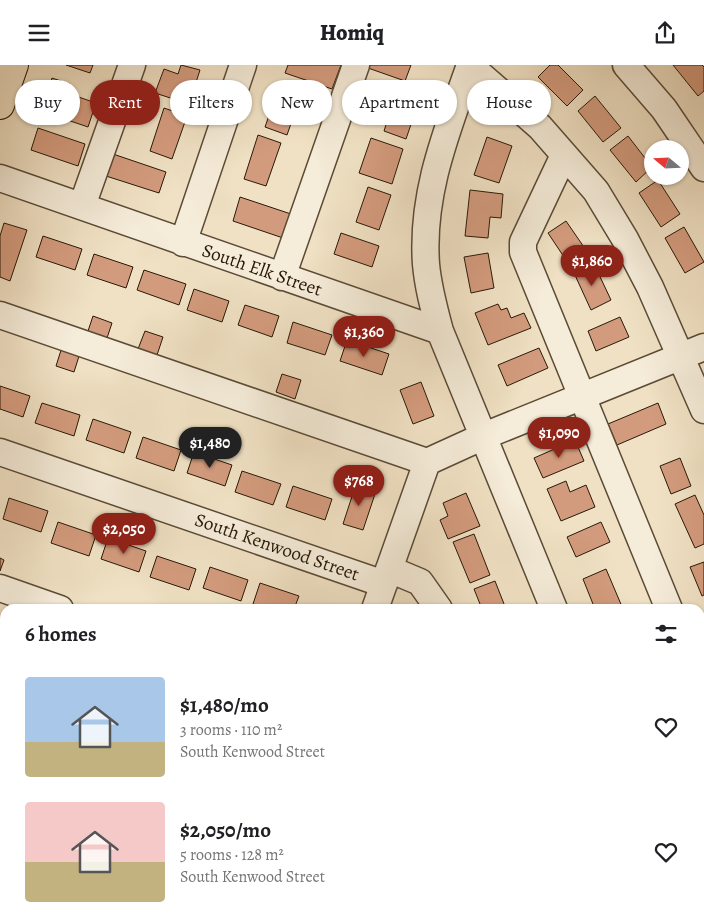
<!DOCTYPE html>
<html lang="en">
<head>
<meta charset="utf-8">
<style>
	body { margin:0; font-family:Alegreya,serif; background:#f6f6f6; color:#202124; height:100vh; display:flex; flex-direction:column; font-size:19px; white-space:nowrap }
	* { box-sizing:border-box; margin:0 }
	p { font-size:16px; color:#757577 }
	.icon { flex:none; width:28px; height:28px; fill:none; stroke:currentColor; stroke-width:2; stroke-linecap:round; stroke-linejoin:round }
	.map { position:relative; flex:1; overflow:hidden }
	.details { position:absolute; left:0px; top:539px; width:705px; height:321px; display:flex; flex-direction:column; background:#fff; border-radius:15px 15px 0 0; box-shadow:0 1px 4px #0004 }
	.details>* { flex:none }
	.banner { position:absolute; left:15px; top:15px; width:675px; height:45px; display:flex; gap:10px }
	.needle { width:32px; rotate:289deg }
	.buttons { position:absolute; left:644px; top:75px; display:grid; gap:10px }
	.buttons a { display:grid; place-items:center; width:45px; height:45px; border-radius:50%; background:#fff; box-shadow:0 1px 4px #0004; font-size:25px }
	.price { position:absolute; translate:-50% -42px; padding:0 11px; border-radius:18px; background:#8f2418; color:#fff; font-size:16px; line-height:32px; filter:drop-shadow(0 1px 2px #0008) }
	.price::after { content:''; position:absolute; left:50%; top:30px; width:15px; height:11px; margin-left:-8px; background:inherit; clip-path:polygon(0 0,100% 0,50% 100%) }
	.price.on { background:#222; color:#fff }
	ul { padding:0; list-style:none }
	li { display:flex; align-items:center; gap:15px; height:125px; padding:0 25px }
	li span { display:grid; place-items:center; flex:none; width:140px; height:100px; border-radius:5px; color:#555 }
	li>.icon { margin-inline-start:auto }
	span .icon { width:60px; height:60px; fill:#fffc; stroke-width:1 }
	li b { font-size:21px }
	h2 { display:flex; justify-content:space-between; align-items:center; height:60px; padding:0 25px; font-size:21px }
	.tag { padding:0 18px; border-radius:22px; background:#fff; box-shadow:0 1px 4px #0004; font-size:18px; line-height:45px }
	.tag.on { background:#8f2418; color:#fff }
	header { display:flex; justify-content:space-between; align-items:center; height:65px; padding:0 25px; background:#fff; font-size:22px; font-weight:800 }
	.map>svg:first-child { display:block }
</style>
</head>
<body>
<header><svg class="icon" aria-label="menu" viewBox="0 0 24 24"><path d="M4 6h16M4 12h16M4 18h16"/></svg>Homiq<svg class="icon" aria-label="share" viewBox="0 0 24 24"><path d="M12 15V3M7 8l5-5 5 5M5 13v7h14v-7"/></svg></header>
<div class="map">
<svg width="704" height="859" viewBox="0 0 704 859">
	<rect width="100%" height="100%" fill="#f0e1c4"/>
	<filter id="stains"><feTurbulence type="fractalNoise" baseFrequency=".004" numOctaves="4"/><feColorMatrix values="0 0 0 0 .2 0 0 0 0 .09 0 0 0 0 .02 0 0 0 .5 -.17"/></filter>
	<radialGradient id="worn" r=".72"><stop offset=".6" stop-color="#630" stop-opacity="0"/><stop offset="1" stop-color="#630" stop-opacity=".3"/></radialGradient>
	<path fill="#d39b7d" stroke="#281907" d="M 66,0 L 93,0 L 90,8 Z
		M 181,0 L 200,5 L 189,39 L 155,28 L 164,4 L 178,9 Z
		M 288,0 L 341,0 L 332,24 L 285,8 Z
		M 370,0 L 411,0 L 405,16 L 368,3 Z
		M 550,0 L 558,0 L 583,25 L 567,41 L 538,12 Z
		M 673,0 L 702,0 L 704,2 L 704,26 L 698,31 Z
		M 52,13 L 70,19 L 67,28 L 96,38 L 88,62 L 41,46 Z
		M 280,19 L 302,27 L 287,70 L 265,62 Z
		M 395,31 L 418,39 L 406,74 L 384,66 Z
		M 595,31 L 621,63 L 603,77 L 578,46 Z
		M 164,43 L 187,51 L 172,94 L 150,86 Z
		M 38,63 L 85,79 L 78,101 L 31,85 Z
		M 258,70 L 281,78 L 266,121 L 244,114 Z
		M 628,71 L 652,102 L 636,117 L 610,85 Z
		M 487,72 L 512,81 L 499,118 L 474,110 Z
		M 371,73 L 403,84 L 392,119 L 359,108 Z
		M 113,89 L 166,107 L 159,128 L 106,111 Z
		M 658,115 L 680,149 L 661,162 L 639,128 Z
		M 368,122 L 391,130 L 379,165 L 356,157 Z
		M 470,125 L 503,129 L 501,153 L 490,152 L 488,173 L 465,171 Z
		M 240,132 L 294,150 L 286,174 L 233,156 Z
		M 566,156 L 588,188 L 570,201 L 548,168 Z
		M 4,158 L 27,165 L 10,216 L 0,212 L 0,171 Z
		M 684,162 L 704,197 L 685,208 L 665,173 Z
		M 341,168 L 379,181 L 372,202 L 334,189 Z
		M 43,171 L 82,184 L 75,205 L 36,192 Z
		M 488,188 L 494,223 L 471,228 L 464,192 Z
		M 94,189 L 133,202 L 126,223 L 87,210 Z
		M 594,199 L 611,235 L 591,245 L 574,208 Z
		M 144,205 L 186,219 L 179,240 L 137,225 Z
		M 194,224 L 229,236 L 222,257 L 187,245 Z
		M 498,239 L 501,245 L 507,243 L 511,253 L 524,248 L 531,263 L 488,280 L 475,248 Z
		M 245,240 L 279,251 L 272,272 L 238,260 Z
		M 93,251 L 112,258 L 106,276 L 87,269 Z
		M 620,252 L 629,272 L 596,286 L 588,266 Z
		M 293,257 L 332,270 L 325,290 L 287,278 Z
		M 145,266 L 163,272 L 157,290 L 138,284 Z
		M 347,275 L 389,289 L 382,310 L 340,296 Z
		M 62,282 L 80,288 L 74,307 L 56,301 Z
		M 539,283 L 548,303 L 507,321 L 498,300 Z
		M 282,309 L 301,315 L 295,334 L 276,327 Z
		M 421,317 L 434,351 L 413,359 L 400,325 Z
		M 0,321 L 30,331 L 23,352 L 0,344 Z
		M 42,338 L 80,350 L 74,371 L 35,358 Z
		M 658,338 L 666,359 L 617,380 L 608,359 Z
		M 93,354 L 131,367 L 124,388 L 86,375 Z
		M 143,372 L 181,385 L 174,406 L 136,393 Z
		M 575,375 L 584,396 L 543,413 L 534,393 Z
		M 194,387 L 232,400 L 225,421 L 187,408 Z
		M 680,393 L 691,421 L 671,429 L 660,401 Z
		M 242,406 L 281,419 L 273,440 L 235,427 Z
		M 566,416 L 570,427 L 586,420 L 595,442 L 561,456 L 547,424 Z
		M 356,419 L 376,426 L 363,465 L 343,459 Z
		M 293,421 L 332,434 L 325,455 L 286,442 Z
		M 466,428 L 480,461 L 448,474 L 440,455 L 448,451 L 443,438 Z
		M 695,430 L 704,450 L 704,479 L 695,483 L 675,439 Z
		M 9,433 L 48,446 L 41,467 L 3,454 Z
		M 58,457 L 96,470 L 89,491 L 51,478 Z
		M 601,457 L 610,477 L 576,492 L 567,472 Z
		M 474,469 L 490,510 L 470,518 L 453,477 Z
		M 108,473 L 146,486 L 139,507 L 101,494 Z
		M 157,491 L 196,504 L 189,525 L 150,512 Z
		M 0,493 L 4,495 L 0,506 Z
		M 704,497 L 704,530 L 702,531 L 690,502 Z
		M 210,502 L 248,515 L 241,536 L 203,523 Z
		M 606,504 L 623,544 L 595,544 L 583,514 Z
		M 495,516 L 506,544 L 482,544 L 474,524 Z
		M 260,518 L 299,531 L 294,544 L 267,544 L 253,539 Z
		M 314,540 L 326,544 L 313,544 Z
		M 0,701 L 5,702 L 5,725 L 0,724 Z
		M 702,729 L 704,734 L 704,778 L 700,780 L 700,730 Z
		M 310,855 L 332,855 L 331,859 L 312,859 L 309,858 Z
		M 374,855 L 395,855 L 393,859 Z
		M 616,855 L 640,855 L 642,859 L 618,859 Z"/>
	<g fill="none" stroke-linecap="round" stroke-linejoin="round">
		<defs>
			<path id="minor" d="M 469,0 L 540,62 L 596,126 L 625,174 L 650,222 L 704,345
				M 470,0 C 447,66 421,128 426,199 C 428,222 434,244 440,266 L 554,544
				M 626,0 L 664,44 L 704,103
				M 564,90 L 523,177 L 523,187 L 669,544
				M 0,113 L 440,266
				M 82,141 L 132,0
				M 183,178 L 243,0
				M 282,212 L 356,0
				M 0,250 L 427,397
				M 0,387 L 384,519
				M 427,397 L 484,371 L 704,282
				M 389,504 L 420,517 L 439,544
				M 0,523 L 60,544
				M 375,544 L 427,397
				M 700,620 L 704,629
				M 0,658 L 5,660
				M 0,795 L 5,797
				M 174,855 L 186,859
				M 451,855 L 453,859
				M 564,855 L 566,859
				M 682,855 L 684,859
				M 268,859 L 269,855"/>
			<path id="major" d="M 0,40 L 14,0"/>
		</defs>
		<use href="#minor" stroke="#5a4b36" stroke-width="29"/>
		<use href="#major" stroke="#281907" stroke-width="30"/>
		<use href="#minor" stroke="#f5ecd9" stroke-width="26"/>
		<use href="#major" stroke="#f0e1c4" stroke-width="28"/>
	</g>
	<g text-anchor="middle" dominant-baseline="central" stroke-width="4" stroke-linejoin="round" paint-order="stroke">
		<g font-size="19" fill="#281907" stroke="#f5ecd9">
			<text transform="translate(262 205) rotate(19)">South Elk Street</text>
			<text transform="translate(277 482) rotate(19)">South Kenwood Street</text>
		</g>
	</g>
	<rect width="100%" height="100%" filter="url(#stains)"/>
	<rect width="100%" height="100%" fill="url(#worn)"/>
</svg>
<div class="buttons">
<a><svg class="needle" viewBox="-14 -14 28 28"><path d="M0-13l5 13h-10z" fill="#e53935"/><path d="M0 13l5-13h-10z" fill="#757577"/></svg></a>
</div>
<b class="price" style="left:592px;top:222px">$1,860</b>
<b class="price" style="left:364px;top:293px">$1,360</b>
<b class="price" style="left:559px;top:394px">$1,090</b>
<b class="price on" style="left:210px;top:404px">$1,480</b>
<b class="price" style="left:359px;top:442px">$768</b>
<b class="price" style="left:124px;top:490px">$2,050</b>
<div class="banner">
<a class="tag">Buy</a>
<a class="tag on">Rent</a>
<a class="tag">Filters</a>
<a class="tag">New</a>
<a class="tag">Apartment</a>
<a class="tag">House</a>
</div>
<section class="details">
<h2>6 homes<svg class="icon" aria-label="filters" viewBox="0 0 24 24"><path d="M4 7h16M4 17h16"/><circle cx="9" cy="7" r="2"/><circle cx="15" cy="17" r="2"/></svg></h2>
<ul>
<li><span style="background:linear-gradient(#a9c7e8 65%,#c2b280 0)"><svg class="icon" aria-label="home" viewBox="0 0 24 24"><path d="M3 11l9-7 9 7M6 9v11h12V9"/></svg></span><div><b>$1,480/mo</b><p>3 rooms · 110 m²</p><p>South Kenwood Street</p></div><svg class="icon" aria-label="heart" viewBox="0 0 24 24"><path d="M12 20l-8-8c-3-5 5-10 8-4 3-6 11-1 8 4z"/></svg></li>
<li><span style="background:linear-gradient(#f6c9c9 60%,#c2b280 0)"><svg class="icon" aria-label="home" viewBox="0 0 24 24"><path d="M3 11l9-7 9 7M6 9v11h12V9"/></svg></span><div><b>$2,050/mo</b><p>5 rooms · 128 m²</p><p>South Kenwood Street</p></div><svg class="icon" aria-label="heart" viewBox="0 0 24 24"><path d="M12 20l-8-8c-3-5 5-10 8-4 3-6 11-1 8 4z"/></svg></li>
</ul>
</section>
</div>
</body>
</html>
